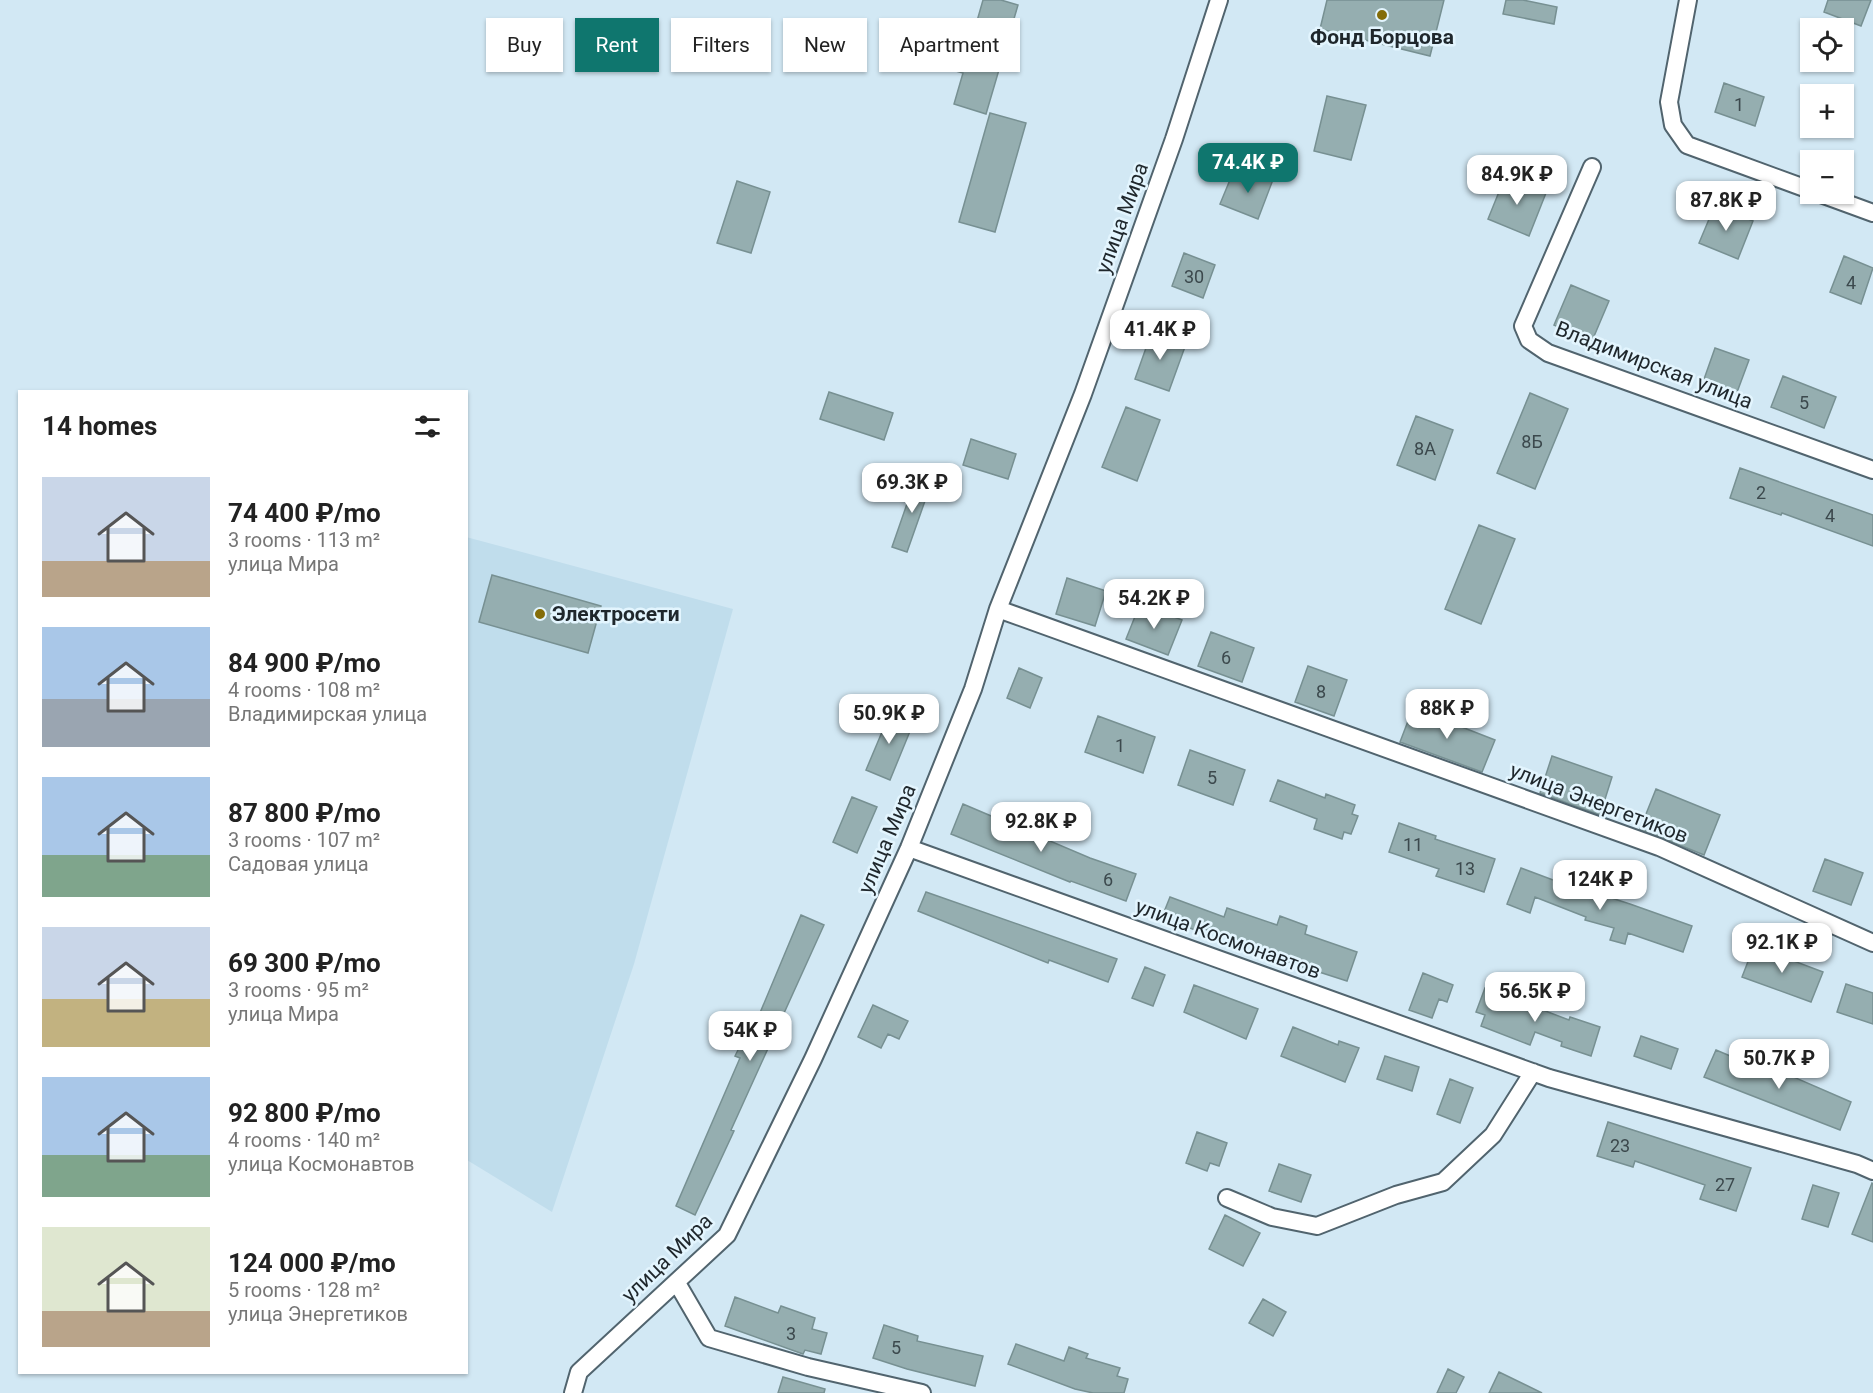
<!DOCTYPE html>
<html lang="en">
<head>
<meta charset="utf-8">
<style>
	body { margin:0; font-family:Roboto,sans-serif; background:#f2f2f2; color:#222; height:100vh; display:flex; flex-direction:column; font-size:22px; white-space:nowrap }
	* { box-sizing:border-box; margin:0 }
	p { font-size:20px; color:#767676 }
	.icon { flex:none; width:33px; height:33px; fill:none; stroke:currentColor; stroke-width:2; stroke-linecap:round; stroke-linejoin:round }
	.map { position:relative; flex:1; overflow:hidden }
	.details { position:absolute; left:18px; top:390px; width:450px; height:984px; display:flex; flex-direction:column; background:#fff; border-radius:0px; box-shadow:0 2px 4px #0004 }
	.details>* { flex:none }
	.top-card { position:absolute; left:486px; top:18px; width:570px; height:54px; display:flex; gap:12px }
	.fabs { position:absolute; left:1800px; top:18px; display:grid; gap:12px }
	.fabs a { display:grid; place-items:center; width:54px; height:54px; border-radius:0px; background:#fff; box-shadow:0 2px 4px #0004; font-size:30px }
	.price { position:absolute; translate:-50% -51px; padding:0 14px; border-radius:12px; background:#fff; color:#222; font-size:20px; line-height:39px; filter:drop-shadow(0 2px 3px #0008) }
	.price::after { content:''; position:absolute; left:50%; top:36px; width:18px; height:14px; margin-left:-9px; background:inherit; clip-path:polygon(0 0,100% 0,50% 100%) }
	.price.on { background:#0f766e; color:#fff }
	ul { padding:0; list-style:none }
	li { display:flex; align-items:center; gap:18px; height:150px; padding:0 24px }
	li span { display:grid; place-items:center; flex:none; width:168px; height:120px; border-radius:0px; color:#555 }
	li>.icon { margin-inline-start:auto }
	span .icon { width:72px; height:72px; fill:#fffc; stroke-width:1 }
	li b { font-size:26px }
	h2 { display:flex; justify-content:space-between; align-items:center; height:72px; padding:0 24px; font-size:26px }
	.tag { padding:0 21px; border-radius:0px; background:#fff; box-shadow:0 2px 4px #0004; font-size:21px; line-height:54px }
	.tag.on { background:#0f766e; color:#fff }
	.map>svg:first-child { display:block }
</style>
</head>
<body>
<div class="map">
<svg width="1873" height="1393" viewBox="0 0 1873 1393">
	<rect width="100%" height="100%" fill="#d2e8f4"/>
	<path fill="#c0ddec" d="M 466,537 L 733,609 L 634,964 L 552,1212 L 467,1160 Z"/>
	<path fill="#95aeb0" stroke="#779092" stroke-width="1.5" d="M 983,0 L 1001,0 L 1018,5 L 986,114 L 954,104 L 963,73 L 952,70 L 961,39 L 971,42 Z
		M 1327,0 L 1444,0 L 1430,56 L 1320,29 Z
		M 1506,0 L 1523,0 L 1557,7 L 1554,24 L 1503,14 Z
		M 1828,0 L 1871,0 L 1861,26 L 1824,12 Z
		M 1724,83 L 1764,97 L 1755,126 L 1715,112 Z
		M 1327,96 L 1366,105 L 1351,160 L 1314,151 Z
		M 990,113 L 1026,123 L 995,232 L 959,222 Z
		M 1256,170 L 1274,177 L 1258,219 L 1220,204 L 1232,175 L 1251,182 Z
		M 1505,177 L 1546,193 L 1529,236 L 1488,219 Z
		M 737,181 L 770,192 L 751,253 L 717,243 Z
		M 1715,205 L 1753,221 L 1738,259 L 1699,243 Z
		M 1184,253 L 1215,265 L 1203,298 L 1172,286 Z
		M 1844,256 L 1873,268 L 1861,304 L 1830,292 Z
		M 1571,285 L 1609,301 L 1592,341 L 1554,325 Z
		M 1152,331 L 1186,344 L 1169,391 L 1135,379 Z
		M 1715,348 L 1749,360 L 1736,395 L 1703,382 Z
		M 1783,376 L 1836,397 L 1824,428 L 1771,407 Z
		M 829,392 L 893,413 L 884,440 L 820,419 Z
		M 1530,393 L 1568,409 L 1535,489 L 1497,473 Z
		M 1126,407 L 1160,420 L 1137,481 L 1102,467 Z
		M 1416,416 L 1453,430 L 1435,480 L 1397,465 Z
		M 971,439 L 1016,454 L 1008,479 L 963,465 Z
		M 1740,468 L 1873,515 L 1873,546 L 1782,513 L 1781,515 L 1730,498 Z
		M 917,475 L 932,481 L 907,552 L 892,547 Z
		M 1479,525 L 1515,539 L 1481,624 L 1445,609 Z
		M 492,575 L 601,606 L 588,653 L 479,622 Z
		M 1067,578 L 1106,591 L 1095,626 L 1056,614 Z
		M 1140,604 L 1182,620 L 1168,655 L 1126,639 Z
		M 1211,632 L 1254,648 L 1242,682 L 1198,666 Z
		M 1308,666 L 1347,680 L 1334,716 L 1295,702 Z
		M 1019,668 L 1042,678 L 1030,708 L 1007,698 Z
		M 1413,708 L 1495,740 L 1482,772 L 1400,742 Z
		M 881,711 L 913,724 L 890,780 L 866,770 L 882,732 L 874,729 Z
		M 1098,716 L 1155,737 L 1143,773 L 1085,752 Z
		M 1190,750 L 1245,770 L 1233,805 L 1178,785 Z
		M 1552,756 L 1612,777 L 1600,815 L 1540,793 Z
		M 1278,780 L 1325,798 L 1326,794 L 1355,805 L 1352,814 L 1358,816 L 1351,834 L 1344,832 L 1342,839 L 1314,829 L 1317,819 L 1270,801 Z
		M 1656,789 L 1720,815 L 1704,855 L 1640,829 Z
		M 852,797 L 877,807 L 857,853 L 833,842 Z
		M 963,804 L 1090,858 L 1136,874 L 1126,901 L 1071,881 L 1070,882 L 951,834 Z
		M 1399,823 L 1436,836 L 1435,839 L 1495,859 L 1484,892 L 1436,876 L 1439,869 L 1389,852 Z
		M 1825,859 L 1863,873 L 1851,905 L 1813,891 Z
		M 1521,868 L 1593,895 L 1593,892 L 1630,904 L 1692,926 L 1683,952 L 1628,933 L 1625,944 L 1610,940 L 1614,928 L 1585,920 L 1586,917 L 1535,897 L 1530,913 L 1507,904 Z
		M 926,892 L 1117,959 L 1108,982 L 1049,960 L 1048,963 L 918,911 Z
		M 1170,897 L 1224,917 L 1227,908 L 1277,925 L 1280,916 L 1307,926 L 1305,934 L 1357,952 L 1347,981 L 1285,961 L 1266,954 L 1267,951 L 1196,926 L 1195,930 L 1162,917 Z
		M 801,915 L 824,925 L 731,1130 L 734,1131 L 695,1215 L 676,1206 L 740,1058 L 735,1056 L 754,1018 L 757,1020 Z
		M 1754,946 L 1823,972 L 1811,1002 L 1742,977 Z
		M 1145,967 L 1165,975 L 1153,1006 L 1132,998 Z
		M 1423,973 L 1453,985 L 1447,1002 L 1439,999 L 1432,1018 L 1409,1010 Z
		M 1846,984 L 1873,993 L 1873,1024 L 1837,1012 Z
		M 1194,985 L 1258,1009 L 1246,1039 L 1184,1012 Z
		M 1485,988 L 1569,1020 L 1570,1017 L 1600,1027 L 1591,1056 L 1561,1046 L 1562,1042 L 1535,1032 L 1530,1045 L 1481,1026 L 1485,1015 L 1476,1012 Z
		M 873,1005 L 908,1021 L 899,1039 L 888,1034 L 881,1048 L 858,1037 Z
		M 1293,1027 L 1338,1045 L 1339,1041 L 1359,1048 L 1345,1082 L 1281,1056 Z
		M 1641,1036 L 1678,1049 L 1671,1069 L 1634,1056 Z
		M 1716,1050 L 1773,1074 L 1775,1069 L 1851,1102 L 1840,1130 L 1704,1077 Z
		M 1385,1056 L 1419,1067 L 1412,1091 L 1377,1079 Z
		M 1450,1079 L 1473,1088 L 1460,1123 L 1437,1114 Z
		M 1608,1122 L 1751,1168 L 1736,1211 L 1700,1199 L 1705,1185 L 1635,1161 L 1633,1167 L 1597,1156 Z
		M 1197,1132 L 1227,1143 L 1219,1166 L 1210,1163 L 1207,1171 L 1186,1163 Z
		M 1279,1164 L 1311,1175 L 1301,1202 L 1269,1191 Z
		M 1872,1183 L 1873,1184 L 1873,1242 L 1852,1234 Z
		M 1813,1185 L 1839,1193 L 1828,1227 L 1802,1219 Z
		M 1225,1215 L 1260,1233 L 1243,1266 L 1209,1249 Z
		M 735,1297 L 778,1313 L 781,1306 L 815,1318 L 812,1329 L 827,1333 L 821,1354 L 805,1350 L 803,1354 L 725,1326 Z
		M 1263,1299 L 1286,1312 L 1273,1336 L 1249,1323 Z
		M 884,1325 L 918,1336 L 917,1341 L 983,1356 L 975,1386 L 907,1369 L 873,1358 Z
		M 1016,1344 L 1064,1361 L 1069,1347 L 1088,1354 L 1086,1358 L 1120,1368 L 1117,1376 L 1128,1379 L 1124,1393 L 1093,1393 L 1075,1389 L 1008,1364 Z
		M 1448,1369 L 1464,1377 L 1456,1393 L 1437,1393 Z
		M 1499,1372 L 1542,1393 L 1489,1393 Z
		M 783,1377 L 825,1389 L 824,1393 L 778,1393 Z"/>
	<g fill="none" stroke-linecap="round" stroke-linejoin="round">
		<defs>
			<path id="minor" d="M 1688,0 L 1669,102 L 1673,125 L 1687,145 L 1810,190
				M 1592,167 L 1523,326 L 1529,340 L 1548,353 L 1873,470
				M 1821,194 L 1873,213
				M 998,609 L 1659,847 L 1873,943
				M 909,848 L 1549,1078 L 1857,1164 L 1873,1171
				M 1227,1198 L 1272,1217 L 1317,1226 L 1396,1195 L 1443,1182 L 1493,1135 L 1533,1072
				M 677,1283 L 709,1338 L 808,1367 L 922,1393
				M 573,1393 L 579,1372 L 727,1235 L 813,1059 L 909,848 L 973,689 L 998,609 L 1083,394 L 1174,139 L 1219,0"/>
		</defs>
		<use href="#minor" stroke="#51646e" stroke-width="20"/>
		<use href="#minor" stroke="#fff" stroke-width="16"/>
	</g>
	<g fill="#846d09" stroke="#e3f5fe" stroke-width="2">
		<circle cx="1382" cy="15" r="6"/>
		<circle cx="540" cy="614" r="6"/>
	</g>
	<g text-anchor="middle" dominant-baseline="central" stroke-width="5" stroke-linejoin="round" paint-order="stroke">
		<g font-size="18" fill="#3c494d">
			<text x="1739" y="104">1</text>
			<text x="1194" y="276">30</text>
			<text x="1851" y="282">4</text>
			<text x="1804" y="402">5</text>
			<text x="1532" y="441">8Б</text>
			<text x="1425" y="448">8А</text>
			<text x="1761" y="492">2</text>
			<text x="1830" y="515">4</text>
			<text x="1226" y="657">6</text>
			<text x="1321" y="691">8</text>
			<text x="1120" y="745">1</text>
			<text x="1212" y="777">5</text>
			<text x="1413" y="844">11</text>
			<text x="1465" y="868">13</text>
			<text x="1108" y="879">6</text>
			<text x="1620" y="1145">23</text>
			<text x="1725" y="1184">27</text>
			<text x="791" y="1333">3</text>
			<text x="896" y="1347">5</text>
		</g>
		<g font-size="21" font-weight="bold" fill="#1f272c" stroke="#e3f5fe">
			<text x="1382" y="37">Фонд Борцова</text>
			<text x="552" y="614" text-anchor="start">Электросети</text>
		</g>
		<g font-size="21" fill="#1f272c" stroke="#e3f5fe">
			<text transform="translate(1122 218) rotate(-70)">улица Мира</text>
			<text transform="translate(1654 365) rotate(21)">Владимирская улица</text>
			<text transform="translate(1599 803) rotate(21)">улица Энергетиков</text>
			<text transform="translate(887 839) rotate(-67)">улица Мира</text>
			<text transform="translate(1228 939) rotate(20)">улица Космонавтов</text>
			<text transform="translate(667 1258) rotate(-44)">улица Мира</text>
		</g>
	</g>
</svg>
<div class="fabs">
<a><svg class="icon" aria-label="locate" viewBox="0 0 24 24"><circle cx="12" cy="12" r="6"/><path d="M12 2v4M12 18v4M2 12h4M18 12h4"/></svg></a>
<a>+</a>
<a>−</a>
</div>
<b class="price on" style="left:1248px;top:194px">74.4K ₽</b>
<b class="price" style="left:1517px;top:206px">84.9K ₽</b>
<b class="price" style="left:1726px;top:232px">87.8K ₽</b>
<b class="price" style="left:1160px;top:361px">41.4K ₽</b>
<b class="price" style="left:912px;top:514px">69.3K ₽</b>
<b class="price" style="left:1154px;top:630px">54.2K ₽</b>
<b class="price" style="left:1447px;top:740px">88K ₽</b>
<b class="price" style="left:889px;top:745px">50.9K ₽</b>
<b class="price" style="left:1041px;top:853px">92.8K ₽</b>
<b class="price" style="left:1600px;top:911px">124K ₽</b>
<b class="price" style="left:1782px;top:974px">92.1K ₽</b>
<b class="price" style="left:1535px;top:1023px">56.5K ₽</b>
<b class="price" style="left:750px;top:1062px">54K ₽</b>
<b class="price" style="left:1779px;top:1090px">50.7K ₽</b>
<div class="top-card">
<a class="tag">Buy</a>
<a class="tag on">Rent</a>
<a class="tag">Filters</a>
<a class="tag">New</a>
<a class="tag">Apartment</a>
</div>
<section class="details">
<h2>14 homes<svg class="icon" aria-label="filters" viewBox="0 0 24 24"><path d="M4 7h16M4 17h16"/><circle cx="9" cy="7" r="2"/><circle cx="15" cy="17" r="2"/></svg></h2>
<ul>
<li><span style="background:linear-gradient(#c9d6e8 70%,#b9a48a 0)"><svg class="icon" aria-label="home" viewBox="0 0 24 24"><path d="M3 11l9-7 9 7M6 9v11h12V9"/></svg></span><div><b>74 400 ₽/mo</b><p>3 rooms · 113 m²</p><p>улица Мира</p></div></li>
<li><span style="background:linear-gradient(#a9c7e8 60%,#9aa5b1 0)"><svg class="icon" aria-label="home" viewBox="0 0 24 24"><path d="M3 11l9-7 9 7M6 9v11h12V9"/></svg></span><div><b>84 900 ₽/mo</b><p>4 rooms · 108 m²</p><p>Владимирская улица</p></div></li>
<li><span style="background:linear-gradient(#a9c7e8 65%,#7fa58c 0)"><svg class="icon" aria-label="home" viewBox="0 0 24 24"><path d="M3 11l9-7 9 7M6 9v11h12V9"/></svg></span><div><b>87 800 ₽/mo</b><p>3 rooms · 107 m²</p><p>Садовая улица</p></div></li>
<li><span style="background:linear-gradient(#c9d6e8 60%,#c2b280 0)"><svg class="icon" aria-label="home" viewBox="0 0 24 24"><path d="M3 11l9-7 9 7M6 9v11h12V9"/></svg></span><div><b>69 300 ₽/mo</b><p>3 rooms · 95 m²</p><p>улица Мира</p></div></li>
<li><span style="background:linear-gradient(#a9c7e8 65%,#7fa58c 0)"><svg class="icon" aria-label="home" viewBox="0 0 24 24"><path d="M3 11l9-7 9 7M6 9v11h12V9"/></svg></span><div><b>92 800 ₽/mo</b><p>4 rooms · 140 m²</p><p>улица Космонавтов</p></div></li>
<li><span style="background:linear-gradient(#dfe7d0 70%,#b9a48a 0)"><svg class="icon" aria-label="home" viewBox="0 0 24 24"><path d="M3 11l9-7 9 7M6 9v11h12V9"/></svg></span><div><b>124 000 ₽/mo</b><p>5 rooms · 128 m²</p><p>улица Энергетиков</p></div></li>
</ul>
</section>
</div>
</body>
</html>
